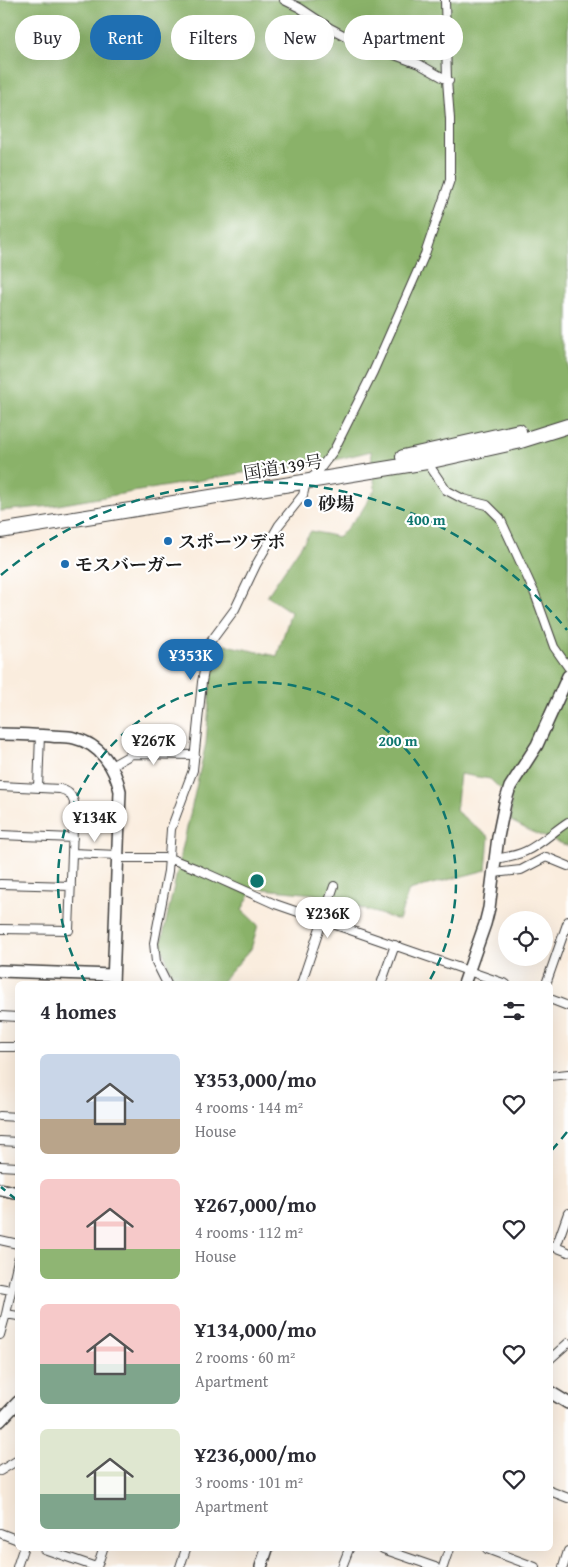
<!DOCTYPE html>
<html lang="en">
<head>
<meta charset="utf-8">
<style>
	body { margin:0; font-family:"Gentium Book Plus","Noto Serif JP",serif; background:#f2f2f3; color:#2b2b33; height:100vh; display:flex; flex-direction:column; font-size:19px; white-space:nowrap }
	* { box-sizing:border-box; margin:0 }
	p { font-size:16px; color:#7c7c81 }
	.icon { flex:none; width:28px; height:28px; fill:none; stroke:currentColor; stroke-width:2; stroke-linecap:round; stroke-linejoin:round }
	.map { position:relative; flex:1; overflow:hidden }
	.side { position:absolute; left:15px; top:981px; width:538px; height:570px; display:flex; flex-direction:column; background:#fff; border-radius:8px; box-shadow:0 5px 20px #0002 }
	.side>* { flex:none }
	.hud { position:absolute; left:15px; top:15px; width:539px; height:45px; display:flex; gap:10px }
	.tools { position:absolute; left:498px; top:911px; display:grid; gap:10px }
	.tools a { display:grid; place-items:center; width:55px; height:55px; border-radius:50%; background:#fff; box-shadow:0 5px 20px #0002; font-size:25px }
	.price { position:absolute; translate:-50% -42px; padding:0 11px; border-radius:18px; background:#fff; color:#222; font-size:16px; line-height:32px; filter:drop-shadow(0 1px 2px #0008) }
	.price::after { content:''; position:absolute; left:50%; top:30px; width:15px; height:11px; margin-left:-8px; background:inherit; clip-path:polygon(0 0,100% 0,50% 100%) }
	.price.selected { background:#1f6fb2; color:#fff }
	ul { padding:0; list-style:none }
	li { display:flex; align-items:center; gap:15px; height:125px; padding:0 25px }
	li span { display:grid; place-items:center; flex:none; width:140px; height:100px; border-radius:8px; color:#555 }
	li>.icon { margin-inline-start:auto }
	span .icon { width:60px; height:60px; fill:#fffc; stroke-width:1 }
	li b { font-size:21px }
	h2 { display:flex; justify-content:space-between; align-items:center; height:60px; padding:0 25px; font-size:21px }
	.tag { padding:0 18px; border-radius:22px; background:#fff; box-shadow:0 5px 20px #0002; font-size:18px; line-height:45px }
	.tag.selected { background:#1f6fb2; color:#fff }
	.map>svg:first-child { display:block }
</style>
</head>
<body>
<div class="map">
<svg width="568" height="1567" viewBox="0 0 568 1567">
	<rect width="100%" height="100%" fill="#fff"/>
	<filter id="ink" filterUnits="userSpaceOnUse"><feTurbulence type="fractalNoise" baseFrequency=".02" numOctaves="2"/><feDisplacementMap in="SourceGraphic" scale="10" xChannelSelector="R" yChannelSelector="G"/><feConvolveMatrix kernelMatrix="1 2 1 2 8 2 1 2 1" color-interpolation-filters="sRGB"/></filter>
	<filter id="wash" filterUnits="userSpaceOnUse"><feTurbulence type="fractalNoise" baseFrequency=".0096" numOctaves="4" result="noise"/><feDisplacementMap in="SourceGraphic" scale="20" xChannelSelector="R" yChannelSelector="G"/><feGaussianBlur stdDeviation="1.12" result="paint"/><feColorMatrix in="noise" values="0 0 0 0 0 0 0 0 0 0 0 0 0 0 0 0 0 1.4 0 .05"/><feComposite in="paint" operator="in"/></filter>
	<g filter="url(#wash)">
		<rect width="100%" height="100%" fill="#faedde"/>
		<path fill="#8ab269" stroke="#536742" d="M 0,0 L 568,0 L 568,846 L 532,832 L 511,821 L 511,799 L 490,779 L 460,774 L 456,811 L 489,837 L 486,870 L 409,890 L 399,920 L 314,894 L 253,888 L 242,910 L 258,925 L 251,949 L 220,984 L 175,984 L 161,944 L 206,743 L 212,665 L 221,644 L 277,656 L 291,612 L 267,596 L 311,531 L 339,537 L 361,512 L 375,489 L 371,451 L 311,466 L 260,470 L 52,506 L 0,511 Z"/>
	</g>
	<g filter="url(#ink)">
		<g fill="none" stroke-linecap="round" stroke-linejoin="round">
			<defs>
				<path id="street" d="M 284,0 L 300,8 L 330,28 L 349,38 L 419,64 L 449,81
					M 427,462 L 446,490 L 463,499 L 487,505 L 500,518 L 535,594 L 554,647 L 568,667
					M 111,766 L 132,754 L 195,755
					M 0,786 L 60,789 C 68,791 71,794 74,802 L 69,930 L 0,929
					M 38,788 L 40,735
					M 0,835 L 73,838
					M 73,853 L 117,855
					M 117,858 L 169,858 L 197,869 L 275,904 L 506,984
					M 495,859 C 506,857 516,856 526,851 C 541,844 554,831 568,822
					M 494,873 L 521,870 L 546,857 L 568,866
					M 0,884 L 71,886
					M 167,984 L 156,962 L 154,943 L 168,871 L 171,829 L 193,770 L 202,682 L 209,644 L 235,609 L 256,565 L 279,525 L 303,495 L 306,482 L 317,473 L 334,450 L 373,372 L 425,254 L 450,180 L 450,119 L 447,80 L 445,0
					M 301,984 L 334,886
					M 381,984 L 395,945
					M 546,984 L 568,921
					M 550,999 L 568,1006
					M 0,1016 L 18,1017
					M 0,1047 L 18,1047
					M 550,1076 L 568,1074
					M 0,1116 L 18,1117
					M 0,1141 L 18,1142
					M 0,1166 L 18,1167
					M 0,1240 L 18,1244
					M 550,1245 L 568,1252
					M 556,1247 L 568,1213
					M 0,1288 L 11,1290
					M 6,1314 L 18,1316
					M 0,1335 L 6,1314 L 18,1260
					M 550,1359 L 568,1343
					M 0,1471 L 18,1460
					M 550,1491 L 568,1498
					M 0,1533 L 18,1540
					M 44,1549 L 96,1567
					M 383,1549 L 435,1567
					M 487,1549 L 535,1567
					M 17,1567 L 23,1549
					M 97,1567 L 103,1549
					M 180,1567 L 186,1549
					M 342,1567 L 349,1549
					M 443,1567 L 449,1549
					M 563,1567 L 568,1551"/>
				<path id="secondary" d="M 0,734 C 17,734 34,735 51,736 C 58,737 67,736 74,738 C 100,744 115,767 120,791 L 113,984
					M 0,971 L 113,975
					M 464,984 L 485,924 L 489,908 L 498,837 L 505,803 L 510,787 L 537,745 L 568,676
					M 0,1189 L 18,1193
					M 550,1392 L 568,1403
					M 0,1421 L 18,1402
					M 261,1567 L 267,1549"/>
				<path id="highway" d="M 403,457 L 519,431
					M 0,531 L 427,462 L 517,442 L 568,426"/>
			</defs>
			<use href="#street" stroke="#3d3b39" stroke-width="10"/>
			<use href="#secondary" stroke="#3d3b39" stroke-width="14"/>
			<use href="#highway" stroke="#3d3b39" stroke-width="16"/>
			<use href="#street" stroke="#fff" stroke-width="8"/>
			<use href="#secondary" stroke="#fff" stroke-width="11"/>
			<use href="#highway" stroke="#fff" stroke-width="14"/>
		</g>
	</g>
	<g fill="none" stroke="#0f766e" stroke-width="2.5" stroke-dasharray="9 6">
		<path d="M86 983A199 199 0 1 1 428 983"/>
		<path d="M567 1132A399 399 0 0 1 551 1151M17 1200A399 399 0 0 1 1 1187M1 575A399 399 0 0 1 567 630"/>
	</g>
	<g fill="#1f6fb2" stroke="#fff" stroke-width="2">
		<circle cx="308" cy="503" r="5"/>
		<circle cx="168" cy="541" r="5"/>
		<circle cx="65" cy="564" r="5"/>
	</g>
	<g text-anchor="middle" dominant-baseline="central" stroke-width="4.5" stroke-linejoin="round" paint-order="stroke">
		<g font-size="18" fill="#1c1c1c" stroke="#fff">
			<text transform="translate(283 467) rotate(-9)">国道139号</text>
		</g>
		<g font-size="18" font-weight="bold" fill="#1c1c1c" stroke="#fff" text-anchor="start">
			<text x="318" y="503">砂場</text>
			<text x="178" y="541">スポーツデポ</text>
			<text x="75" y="564">モスバーガー</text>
		</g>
	</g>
	<circle cx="257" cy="881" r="8" fill="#0f766e" stroke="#fff" stroke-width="2.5"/>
	<g font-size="15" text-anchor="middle" font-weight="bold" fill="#0f766e" stroke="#fff" stroke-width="4.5" stroke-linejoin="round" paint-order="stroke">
		<text x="426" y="525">400 m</text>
		<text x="398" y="746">200 m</text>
	</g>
</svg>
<div class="tools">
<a><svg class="icon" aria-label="locate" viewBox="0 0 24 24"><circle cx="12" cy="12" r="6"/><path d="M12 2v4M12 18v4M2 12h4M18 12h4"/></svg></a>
</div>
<b class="price selected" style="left:191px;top:681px">¥353K</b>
<b class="price" style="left:154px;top:766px">¥267K</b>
<b class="price" style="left:95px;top:843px">¥134K</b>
<b class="price" style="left:328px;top:939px">¥236K</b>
<div class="hud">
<a class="tag">Buy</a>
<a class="tag selected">Rent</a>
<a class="tag">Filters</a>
<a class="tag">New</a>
<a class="tag">Apartment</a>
</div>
<section class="side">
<h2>4 homes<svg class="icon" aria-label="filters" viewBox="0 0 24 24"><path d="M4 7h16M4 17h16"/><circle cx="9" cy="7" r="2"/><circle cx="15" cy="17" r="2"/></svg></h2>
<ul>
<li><span style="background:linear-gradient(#c9d6e8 65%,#b9a48a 0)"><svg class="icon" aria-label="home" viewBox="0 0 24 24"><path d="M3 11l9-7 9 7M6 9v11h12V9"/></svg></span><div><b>¥353,000/mo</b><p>4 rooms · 144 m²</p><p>House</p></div><svg class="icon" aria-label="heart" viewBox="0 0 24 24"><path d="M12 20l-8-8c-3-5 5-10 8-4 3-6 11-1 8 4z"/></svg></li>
<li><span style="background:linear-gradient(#f6c9c9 70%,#8fb573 0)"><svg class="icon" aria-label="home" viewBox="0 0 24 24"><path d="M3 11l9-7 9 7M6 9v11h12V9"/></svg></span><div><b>¥267,000/mo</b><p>4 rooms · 112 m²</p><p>House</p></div><svg class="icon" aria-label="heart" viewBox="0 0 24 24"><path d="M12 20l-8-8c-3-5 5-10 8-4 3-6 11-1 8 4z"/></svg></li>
<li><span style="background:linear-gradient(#f6c9c9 60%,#7fa58c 0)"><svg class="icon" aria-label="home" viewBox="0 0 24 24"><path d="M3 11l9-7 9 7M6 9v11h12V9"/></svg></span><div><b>¥134,000/mo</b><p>2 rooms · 60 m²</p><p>Apartment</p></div><svg class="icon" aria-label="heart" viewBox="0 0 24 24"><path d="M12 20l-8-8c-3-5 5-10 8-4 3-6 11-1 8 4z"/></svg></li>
<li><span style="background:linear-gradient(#dfe7d0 65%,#7fa58c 0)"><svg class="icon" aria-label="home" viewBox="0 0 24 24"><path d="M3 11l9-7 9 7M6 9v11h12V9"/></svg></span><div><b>¥236,000/mo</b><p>3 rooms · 101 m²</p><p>Apartment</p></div><svg class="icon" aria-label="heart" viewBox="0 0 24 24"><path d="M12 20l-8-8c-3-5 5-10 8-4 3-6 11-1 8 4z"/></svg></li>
</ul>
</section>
</div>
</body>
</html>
